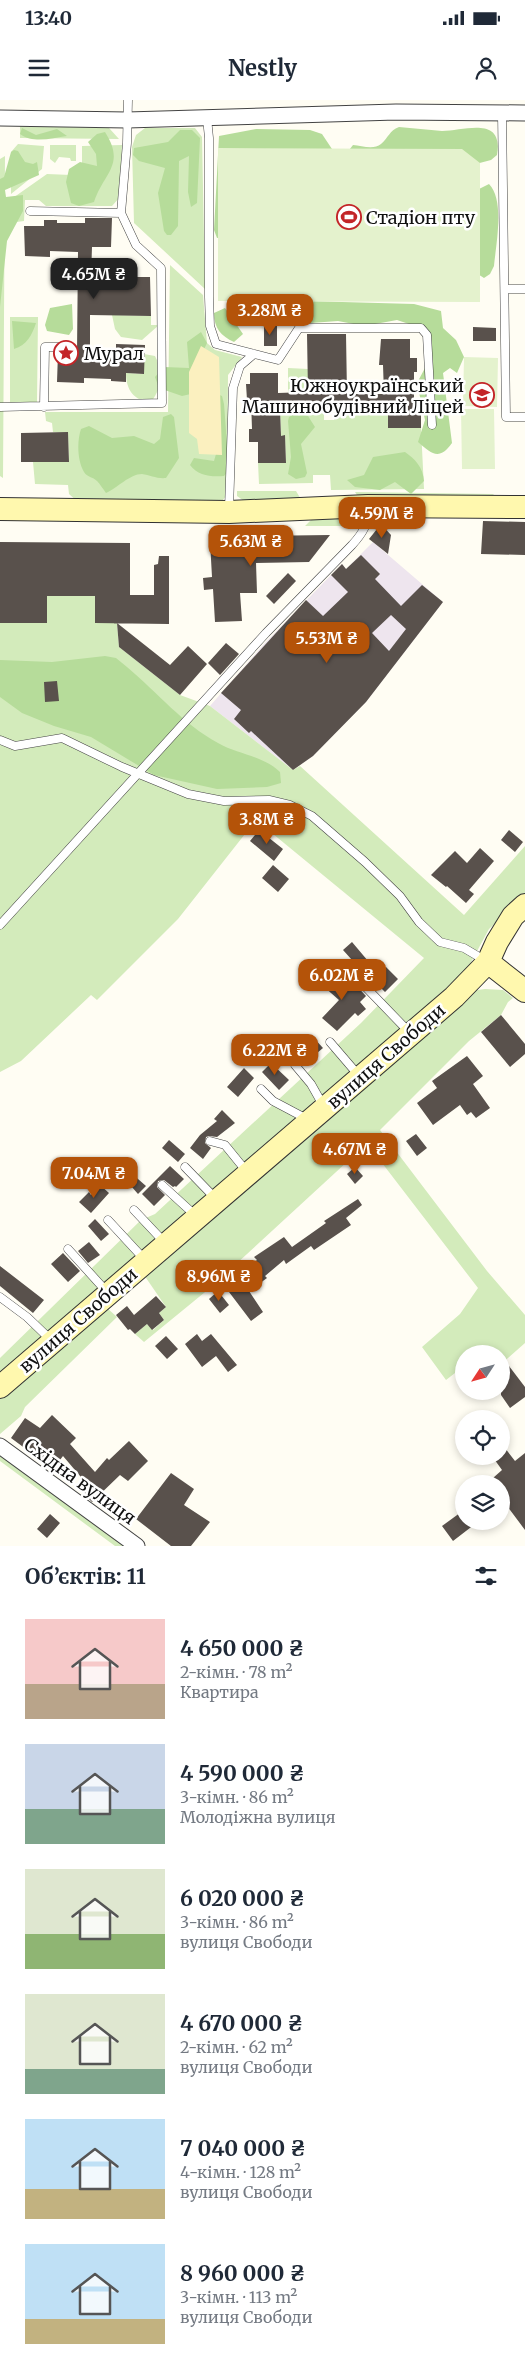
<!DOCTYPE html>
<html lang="uk">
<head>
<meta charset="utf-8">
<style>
	body { margin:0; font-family:Merriweather,serif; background:#f6f6f7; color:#1f2937; height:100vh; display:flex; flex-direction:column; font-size:19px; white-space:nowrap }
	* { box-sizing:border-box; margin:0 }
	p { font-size:16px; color:#747a83 }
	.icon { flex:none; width:28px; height:28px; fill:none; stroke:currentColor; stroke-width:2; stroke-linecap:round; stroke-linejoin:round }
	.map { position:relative; height:1446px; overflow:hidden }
	.sheet { display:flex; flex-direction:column; background:#fff; flex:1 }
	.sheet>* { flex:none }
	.needle { width:32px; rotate:234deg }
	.buttons { position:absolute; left:455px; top:1245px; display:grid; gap:10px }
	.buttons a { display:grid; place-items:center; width:55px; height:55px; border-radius:50%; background:#fff; box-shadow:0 2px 8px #0003; font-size:25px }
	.price { position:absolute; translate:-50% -42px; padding:0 11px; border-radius:10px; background:#b45309; color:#fff; font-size:16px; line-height:32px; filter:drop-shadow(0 1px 2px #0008) }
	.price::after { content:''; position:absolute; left:50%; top:30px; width:15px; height:11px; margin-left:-8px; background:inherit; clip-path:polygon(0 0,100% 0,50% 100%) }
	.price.active { background:#222; color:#fff }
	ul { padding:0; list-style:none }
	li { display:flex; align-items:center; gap:15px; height:125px; padding:0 25px }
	li span { display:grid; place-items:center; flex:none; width:140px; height:100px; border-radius:0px; color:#555 }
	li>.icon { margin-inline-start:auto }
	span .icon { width:60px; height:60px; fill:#fffc; stroke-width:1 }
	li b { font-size:21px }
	h2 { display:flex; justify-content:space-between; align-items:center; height:60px; padding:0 25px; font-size:21px }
	.status { display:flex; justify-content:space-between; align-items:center; height:35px; padding:0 25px; background:#fff; direction:ltr }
	.status svg { height:14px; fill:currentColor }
	header { display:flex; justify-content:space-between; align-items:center; height:65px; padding:0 25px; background:#fff; font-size:22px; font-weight:700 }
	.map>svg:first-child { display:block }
</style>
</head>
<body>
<div class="status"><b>13:40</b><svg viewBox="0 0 49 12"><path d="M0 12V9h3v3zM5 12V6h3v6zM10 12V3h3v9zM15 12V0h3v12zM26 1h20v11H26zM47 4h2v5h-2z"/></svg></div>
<header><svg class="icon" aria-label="menu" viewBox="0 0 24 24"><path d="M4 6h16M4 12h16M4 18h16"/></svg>Nestly<svg class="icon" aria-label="person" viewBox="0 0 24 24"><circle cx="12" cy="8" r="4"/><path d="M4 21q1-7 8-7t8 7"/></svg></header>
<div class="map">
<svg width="525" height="1446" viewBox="0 0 525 1446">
	<rect width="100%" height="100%" fill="#fffdf3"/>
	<path fill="#eee5ee" d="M 373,442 L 443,502 L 366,602 L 313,656 L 293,670 L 210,606 L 264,544 L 331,475 L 342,464 L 346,469 Z"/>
	<path fill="#d3ebbb" d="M 20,26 L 109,28 L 119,39 L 20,38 Z
		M 145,28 L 195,28 L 202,37 L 205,189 L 134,123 L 132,47 L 136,35 Z
		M 18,44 L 44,46 L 42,69 L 11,94 L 11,52 Z
		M 50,45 L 76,45 L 76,61 L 71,61 L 70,58 L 59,57 L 55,63 L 50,59 Z
		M 122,45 L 120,97 L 112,106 L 46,106 L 39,100 L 25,100 L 24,121 L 9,123 L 10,100 L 47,74 L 71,75 L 82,72 L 82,46 Z
		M 5,56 L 3,378 L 0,376 L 0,59 Z
		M 170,165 L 203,195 L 207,243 L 215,250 L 242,257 L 228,275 L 227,395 L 221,402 L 78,402 L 69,394 L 68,385 L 35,384 L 33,362 L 69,361 L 68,333 L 53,332 L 52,323 L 46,321 L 45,312 L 168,312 Z
		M 112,215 L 151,216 L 151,225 L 159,225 L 142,240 L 121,237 L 115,229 Z
		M 10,217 L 38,217 L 37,303 L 10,303 Z
		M 144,254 L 155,256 C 164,273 162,287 151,302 C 134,301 126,290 126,273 L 144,274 Z
		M 288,268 L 308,269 L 311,292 L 288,293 Z
		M 324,307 L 324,320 L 334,320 L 334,308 L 391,307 L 388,317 L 388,328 L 421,328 L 424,389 L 331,390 L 330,375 L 313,375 L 313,383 L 259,384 L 258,363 L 286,363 L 285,336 L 279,336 L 281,331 L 280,308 Z
		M 237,391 L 296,391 L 302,401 L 247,403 L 237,396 Z
		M 355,392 L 494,394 L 486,403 L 361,401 Z
		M 312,419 L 348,419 L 352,426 L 305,426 Z
		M 47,496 L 95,496 L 95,523 L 117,523 L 119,547 L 180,595 L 210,606 L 293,670 L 300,666 L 464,815 L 525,746 L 525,795 L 489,829 L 463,877 L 0,1276 L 0,1258 L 141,1120 L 155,1114 L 361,923 L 424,858 L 256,720 L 178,819 L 97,900 L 91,895 L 21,961 L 0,972 L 0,523 L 47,523 Z
		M 485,889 L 503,890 L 513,898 L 508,902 L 501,915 L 469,941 L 380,1030 L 487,1171 L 525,1215 L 525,1243 L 501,1264 L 501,1254 L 464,1254 L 464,1266 L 446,1280 L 422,1247 L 460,1214 L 478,1188 L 369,1046 L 348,1061 L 210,1188 L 144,1242 L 135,1234 L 147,1224 L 153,1230 L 164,1220 L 159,1213 L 166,1207 L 144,1175 L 471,891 Z
		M 106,1207 L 117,1217 L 25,1307 L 21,1316 L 0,1334 L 0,1299 Z
		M 0,1350 L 127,1446 L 115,1446 L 0,1361 Z"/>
	<path fill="#b6dc9a" d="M 399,27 C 413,28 428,30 442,31 C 464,31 504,15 497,55 L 491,60 L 453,70 L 346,54 L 353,45 C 362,46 374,50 381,44 C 389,37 389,31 399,27 Z
		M 22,28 L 36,35 L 57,29 L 67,36 C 52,38 34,44 20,34 Z
		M 256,29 L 310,30 L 322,34 L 334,52 L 226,137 L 217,138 L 214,130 L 219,36 Z
		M 180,30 L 192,30 L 200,38 L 197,103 L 191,107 L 188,92 L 189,56 L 179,61 L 178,126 L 171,135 L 167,135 L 164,131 L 158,93 L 165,68 L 139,61 L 133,55 L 134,48 L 168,42 Z
		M 105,32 C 126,65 104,72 94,102 L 79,106 L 71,103 L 66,82 L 69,69 L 80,62 L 97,66 L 96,54 L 88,42 L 97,34 Z
		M 14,50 L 18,51 L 25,62 L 33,64 L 37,62 L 39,75 L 5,90 L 6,97 L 23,95 L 23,111 L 7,141 L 0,207 L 0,79 L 4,77 L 11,52 Z
		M 489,84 C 505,100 496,144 494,166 L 490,174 L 484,178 L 470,169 L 471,93 Z
		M 270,200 L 414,204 L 441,211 L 443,228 L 456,240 L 464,257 L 457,273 L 450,268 L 443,273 L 452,343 C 439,361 432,354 418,342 L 425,320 L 417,283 L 425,268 L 429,243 L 421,228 L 397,220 L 364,226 L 338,221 L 297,224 L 262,219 L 261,208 Z
		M 72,204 L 73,229 L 69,235 L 47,231 L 45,225 L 50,208 Z
		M 225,208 L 243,234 L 234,242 C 221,236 214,228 214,213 Z
		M 12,221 L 36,223 C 32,235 27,245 14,249 Z
		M 201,232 L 207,243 L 199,260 L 195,293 L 182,296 L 159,288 L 155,277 L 164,267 L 189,268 L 187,242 Z
		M 215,293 L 222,296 L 224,304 L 229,370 L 224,376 C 211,377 198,376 190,365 L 194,358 L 214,361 L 216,354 Z
		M 296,313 L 308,316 L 315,327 L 301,344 L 307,373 L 305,377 L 296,379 L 288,374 L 291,357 L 288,321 L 289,317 Z
		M 171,314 L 174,317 L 179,358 L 166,378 C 157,379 150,375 142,374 C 130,374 117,388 106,393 C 103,389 100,384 97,381 C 93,377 87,377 84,372 C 77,360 77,341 81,329 L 89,326 L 112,338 L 134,336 L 154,344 L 160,339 L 163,317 Z
		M 405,352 C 415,359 423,367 424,381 L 411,394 L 395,382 L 380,390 L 355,387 L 347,380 L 364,375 L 373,357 Z
		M 105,556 L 116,558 L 127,567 C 158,593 183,624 218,643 C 239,655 262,655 280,672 L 281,683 L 267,687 L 217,689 L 154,675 L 91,637 L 54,626 L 22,613 L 0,597 L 0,560 L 52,562 Z"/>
	<path fill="#fbf0bf" d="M 201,246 L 219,257 L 222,355 L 199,354 L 197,339 L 189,333 L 189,272 Z"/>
	<path fill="#e4f2cd" d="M 218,48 L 462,49 L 480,63 L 480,202 L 218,201 Z
		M 464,257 L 498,258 L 497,307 L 463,306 Z
		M 461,309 L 494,309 L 495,369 L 462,369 Z"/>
	<path fill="#59514c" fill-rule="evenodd" d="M 85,118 L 112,118 L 111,147 L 92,147 L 91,177 L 150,177 L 151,216 L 90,215 L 90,248 L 116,249 L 116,244 L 145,245 L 144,274 L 126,273 L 126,282 L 111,281 L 111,279 L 84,278 L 84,283 L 57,282 L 58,253 L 77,253 L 78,152 L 50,151 L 50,157 L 25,156 L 24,126 L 44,126 L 44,120 L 57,120 L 57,123 L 85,123 Z
		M 264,226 L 277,226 L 277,246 L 264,246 Z
		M 473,227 L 496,228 L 496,241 L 473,241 Z
		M 307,234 L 346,234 L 347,294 L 384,294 L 383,265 L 379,265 L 381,239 L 410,239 L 410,258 L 417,258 L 417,272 L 414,272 L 414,299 L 421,299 L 421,328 L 388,328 L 388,307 L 280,308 L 281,336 L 285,335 L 286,363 L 258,363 L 258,342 L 249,342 L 249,329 L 252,329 L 251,300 L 247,300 L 246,284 L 250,284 L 250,273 L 278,273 L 278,293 L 308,292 Z
		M 68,332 L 69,362 L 21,362 L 21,333 Z
		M 483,421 L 525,422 L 525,455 L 481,454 Z
		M 381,424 L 391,435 L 388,454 L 369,439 Z
		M 330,435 L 309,462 L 256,463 L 257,493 L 240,493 L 242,521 L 215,522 L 213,489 L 204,490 L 203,478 L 212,477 L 210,441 L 251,439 L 251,436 Z
		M 0,442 L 130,443 L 130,495 L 154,495 L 154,465 L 158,464 L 159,456 L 169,456 L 169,524 L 95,523 L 95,496 L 47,496 L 47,523 L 0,523 Z
		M 361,455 L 380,474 L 375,479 L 401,506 L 422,485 L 443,502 L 366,602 L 313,656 L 293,670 L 251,631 L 249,633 L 234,619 L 241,610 L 221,593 L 306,500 L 323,516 L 348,492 L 331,475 L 342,464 L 346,469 ZM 391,515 L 406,529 L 389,551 L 372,533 Z
		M 288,473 L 296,481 L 274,504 L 266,496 Z
		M 117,523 L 170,565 L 188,546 L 207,564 L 180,595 L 119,547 Z
		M 226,543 L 239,554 L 220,575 L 208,563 Z
		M 57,581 L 59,601 L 45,602 L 44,582 Z
		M 259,730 L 283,749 L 274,761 L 250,741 Z
		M 509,730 L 523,742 L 515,752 L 501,740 Z
		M 480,748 L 494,761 L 469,790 L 474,794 L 466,803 L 447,786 L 446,787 L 431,775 L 455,751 L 467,763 Z
		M 273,765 L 289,779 L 278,792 L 262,778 Z
		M 352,842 L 379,874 L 386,867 L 398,879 L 385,892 L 378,885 L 374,888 L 359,872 L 361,870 L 343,850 Z
		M 322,870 L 344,887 L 351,880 L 366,896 L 360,902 L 366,909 L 358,916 L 355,913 L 337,931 L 322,918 L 339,900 L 315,879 Z
		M 501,915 L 525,944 L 525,954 L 510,967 L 481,932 Z
		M 311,935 L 323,948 L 311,958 L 300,945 Z
		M 261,936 L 269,944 L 277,936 L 289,948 L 274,964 L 253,944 Z
		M 467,956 L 483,976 L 473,984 L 490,1008 L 476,1018 L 471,1012 L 467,1015 L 460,1005 L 433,1025 L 417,1003 L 437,988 L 432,981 Z
		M 271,963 L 289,980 L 279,990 L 262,972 Z
		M 244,968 L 254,978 L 238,997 L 227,987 Z
		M 222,1010 L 235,1023 L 217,1037 L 209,1036 L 206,1037 L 205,1043 L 211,1048 L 203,1059 L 190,1048 L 200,1035 L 217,1021 L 214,1019 Z
		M 416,1034 L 427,1048 L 417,1056 L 406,1041 Z
		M 169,1040 L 185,1054 L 178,1062 L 162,1048 Z
		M 122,1065 L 146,1086 L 138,1094 L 117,1070 Z
		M 170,1066 L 184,1079 L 176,1087 L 175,1086 L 173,1087 L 164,1080 L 158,1081 L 157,1087 L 165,1095 L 154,1106 L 142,1094 Z
		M 355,1067 L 363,1076 L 355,1084 L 347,1074 Z
		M 100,1085 L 109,1093 L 91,1113 L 79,1102 L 89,1092 L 91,1095 Z
		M 358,1099 L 362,1105 L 346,1118 L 351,1125 L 314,1150 L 311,1146 L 286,1164 L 284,1160 L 265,1176 L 267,1178 L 249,1191 L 263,1212 L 251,1221 L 229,1192 L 253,1173 L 248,1166 L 257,1160 L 254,1157 L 284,1137 L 292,1147 L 326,1123 L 324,1121 Z
		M 95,1119 L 109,1134 L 101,1141 L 88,1126 Z
		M 89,1142 L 100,1155 L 88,1163 L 78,1151 Z
		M 63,1153 L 80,1171 L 68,1182 L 51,1164 Z
		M 0,1166 L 44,1200 L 33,1213 L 0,1186 Z
		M 218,1191 L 229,1205 L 220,1213 L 209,1199 Z
		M 156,1196 L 166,1207 L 159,1213 L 164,1220 L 152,1230 L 147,1224 L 135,1234 L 130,1229 L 128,1230 L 116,1215 L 127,1206 L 134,1215 Z
		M 197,1234 L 202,1241 L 211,1234 L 237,1265 L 228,1272 L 216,1256 L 202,1267 L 185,1244 Z
		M 166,1236 L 178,1249 L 167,1259 L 155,1246 Z
		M 509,1266 L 525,1287 L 525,1297 L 510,1308 L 501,1295 L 501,1272 Z
		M 52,1315 L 76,1338 L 70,1344 L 95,1372 L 107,1358 L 109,1360 L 129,1341 L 148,1361 L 128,1381 L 120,1375 L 92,1402 L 79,1389 L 86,1383 L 63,1356 L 53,1369 L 11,1338 L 25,1318 L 40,1328 Z
		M 501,1343 L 515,1361 L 525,1353 L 525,1430 L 501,1398 L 501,1384 L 498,1384 L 493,1378 L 502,1370 L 492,1356 L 501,1356 Z
		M 171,1373 L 194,1389 L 184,1405 L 210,1422 L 191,1446 L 171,1446 L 136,1419 Z
		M 464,1410 L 464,1421 L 479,1421 L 453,1441 L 442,1426 Z
		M 50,1414 L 60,1423 L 47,1438 L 37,1429 Z"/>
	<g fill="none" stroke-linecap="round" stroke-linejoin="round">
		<defs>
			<path id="lane" d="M 502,13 L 506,317 L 525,317
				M 207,18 L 209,38 L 209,197 L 210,226 L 216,244 L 278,260 L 299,228 L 421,228 L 427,235 L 432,325
				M 30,111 L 121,113
				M 505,189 L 525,189
				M 0,307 L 162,303 L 161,168 L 136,145 L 121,113 L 127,43 L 128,0
				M 44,307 L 45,247 L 69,247
				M 229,409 L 233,288 L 240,266 L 254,254
				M 0,640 L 15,646 L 62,638 L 122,667 L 188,694 L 224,701 L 269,700 L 290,705 L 312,716 L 365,762 L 400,796 L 419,822 L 440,842 L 464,848 L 486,861
				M 0,825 L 266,533 L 352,445 C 362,434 369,424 368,408
				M 354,875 L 410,933
				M 330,942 L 360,977
				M 295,965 L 311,984 L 324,1007
				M 261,989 L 273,1001 L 307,1019
				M 210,1041 L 225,1045 L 247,1072
				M 185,1067 L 216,1099
				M 162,1085 L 196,1116
				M 134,1110 L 165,1143
				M 108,1120 L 145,1160
				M 68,1149 L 107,1192
				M 0,1197 L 27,1217 L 51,1240"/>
			<path id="street" d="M 0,18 L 127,20 L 396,12 L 525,13
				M 0,1346 L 137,1446"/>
			<path id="secondary" d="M 0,409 L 229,412 L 368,406 L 525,407
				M 488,862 L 525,891
				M 0,1287 L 454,897 L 488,862 L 497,842 L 513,816 L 525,805"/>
		</defs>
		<use href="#lane" stroke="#434343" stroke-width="9"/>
		<use href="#street" stroke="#434343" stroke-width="17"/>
		<use href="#secondary" stroke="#323232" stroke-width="24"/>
		<use href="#lane" stroke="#fff" stroke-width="8"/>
		<use href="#street" stroke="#fff" stroke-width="15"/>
		<use href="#secondary" stroke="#fff8ae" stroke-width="22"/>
	</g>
	<defs>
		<symbol id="stadium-ring" viewBox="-11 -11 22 22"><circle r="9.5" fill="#fff" stroke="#c32528" stroke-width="1.5"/><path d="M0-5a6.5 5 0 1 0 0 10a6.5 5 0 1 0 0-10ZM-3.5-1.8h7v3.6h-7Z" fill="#c32528"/></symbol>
		<symbol id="sight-ring" viewBox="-11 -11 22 22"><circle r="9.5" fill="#fff" stroke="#c32528" stroke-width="1.5"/><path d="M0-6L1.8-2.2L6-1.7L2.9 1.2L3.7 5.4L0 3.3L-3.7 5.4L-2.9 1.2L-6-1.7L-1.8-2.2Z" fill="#c32528"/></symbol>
		<symbol id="university-ring" viewBox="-11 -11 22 22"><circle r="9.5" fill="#fff" stroke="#c32528" stroke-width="1.5"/><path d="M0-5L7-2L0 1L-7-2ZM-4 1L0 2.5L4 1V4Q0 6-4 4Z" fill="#c32528"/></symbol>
	</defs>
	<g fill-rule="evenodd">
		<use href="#stadium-ring" x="335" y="103" width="28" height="28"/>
		<use href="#sight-ring" x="52" y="239" width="28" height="28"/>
		<use href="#university-ring" x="468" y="281" width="28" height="28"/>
	</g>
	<g text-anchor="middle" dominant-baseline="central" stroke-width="5" stroke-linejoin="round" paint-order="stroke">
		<g font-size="18" fill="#101010" stroke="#fff" text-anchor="start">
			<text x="366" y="117">Стадіон пту</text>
			<text x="84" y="253">Мурал</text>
			<text x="464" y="285" text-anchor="end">Южноукраїнський<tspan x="464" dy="21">Машинобудівний Ліцей</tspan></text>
		</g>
		<g font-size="18" fill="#101010" stroke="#fff">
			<text transform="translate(386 956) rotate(-41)">вулиця Свободи</text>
			<text transform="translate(78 1220) rotate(-41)">вулиця Свободи</text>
			<text transform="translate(80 1381) rotate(36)">Східна вулиця</text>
		</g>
	</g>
</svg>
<div class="buttons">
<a><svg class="needle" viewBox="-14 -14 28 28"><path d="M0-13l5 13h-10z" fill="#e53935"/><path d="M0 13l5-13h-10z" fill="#747a83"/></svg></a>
<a><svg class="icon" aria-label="locate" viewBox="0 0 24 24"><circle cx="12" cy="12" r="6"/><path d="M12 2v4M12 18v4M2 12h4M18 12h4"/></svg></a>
<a><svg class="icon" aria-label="layers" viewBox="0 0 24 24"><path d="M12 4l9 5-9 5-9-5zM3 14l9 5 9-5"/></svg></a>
</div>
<b class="price active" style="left:94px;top:200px">4.65M ₴</b>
<b class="price" style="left:270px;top:236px">3.28M ₴</b>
<b class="price" style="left:382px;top:439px">4.59M ₴</b>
<b class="price" style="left:251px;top:467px">5.63M ₴</b>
<b class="price" style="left:327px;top:564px">5.53M ₴</b>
<b class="price" style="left:267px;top:745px">3.8M ₴</b>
<b class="price" style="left:342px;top:901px">6.02M ₴</b>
<b class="price" style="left:275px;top:976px">6.22M ₴</b>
<b class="price" style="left:355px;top:1075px">4.67M ₴</b>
<b class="price" style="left:94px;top:1099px">7.04M ₴</b>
<b class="price" style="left:219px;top:1202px">8.96M ₴</b>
</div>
<section class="sheet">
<h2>Об’єктів: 11<svg class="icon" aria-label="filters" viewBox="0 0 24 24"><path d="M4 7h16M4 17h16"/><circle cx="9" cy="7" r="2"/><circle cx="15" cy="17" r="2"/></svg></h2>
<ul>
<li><span style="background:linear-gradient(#f6c9c9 65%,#b9a48a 0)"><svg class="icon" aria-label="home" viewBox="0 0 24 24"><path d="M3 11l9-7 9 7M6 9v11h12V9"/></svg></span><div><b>4 650 000 ₴</b><p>2-кімн. · 78 m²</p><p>Квартира</p></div></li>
<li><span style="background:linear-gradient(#c9d6e8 65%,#7fa58c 0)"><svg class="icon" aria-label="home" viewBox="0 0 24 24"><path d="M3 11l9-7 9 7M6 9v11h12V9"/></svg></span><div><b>4 590 000 ₴</b><p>3-кімн. · 86 m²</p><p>Молодіжна вулиця</p></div></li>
<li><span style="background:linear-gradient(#dfe7d0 65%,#8fb573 0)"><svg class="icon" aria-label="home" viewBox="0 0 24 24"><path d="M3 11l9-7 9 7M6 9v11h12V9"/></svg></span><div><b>6 020 000 ₴</b><p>3-кімн. · 86 m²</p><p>вулиця Свободи</p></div></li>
<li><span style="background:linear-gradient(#dfe7d0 75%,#7fa58c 0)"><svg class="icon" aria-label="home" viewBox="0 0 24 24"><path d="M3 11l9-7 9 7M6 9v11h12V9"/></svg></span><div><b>4 670 000 ₴</b><p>2-кімн. · 62 m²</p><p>вулиця Свободи</p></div></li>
<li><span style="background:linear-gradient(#bfe0f5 70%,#c2b280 0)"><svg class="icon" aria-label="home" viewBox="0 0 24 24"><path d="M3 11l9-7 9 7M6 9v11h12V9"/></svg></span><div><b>7 040 000 ₴</b><p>4-кімн. · 128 m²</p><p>вулиця Свободи</p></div></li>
<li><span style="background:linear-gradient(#bfe0f5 75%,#c2b280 0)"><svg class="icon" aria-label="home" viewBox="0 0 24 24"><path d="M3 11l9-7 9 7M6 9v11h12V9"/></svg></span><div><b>8 960 000 ₴</b><p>3-кімн. · 113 m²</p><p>вулиця Свободи</p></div></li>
</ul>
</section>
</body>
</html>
